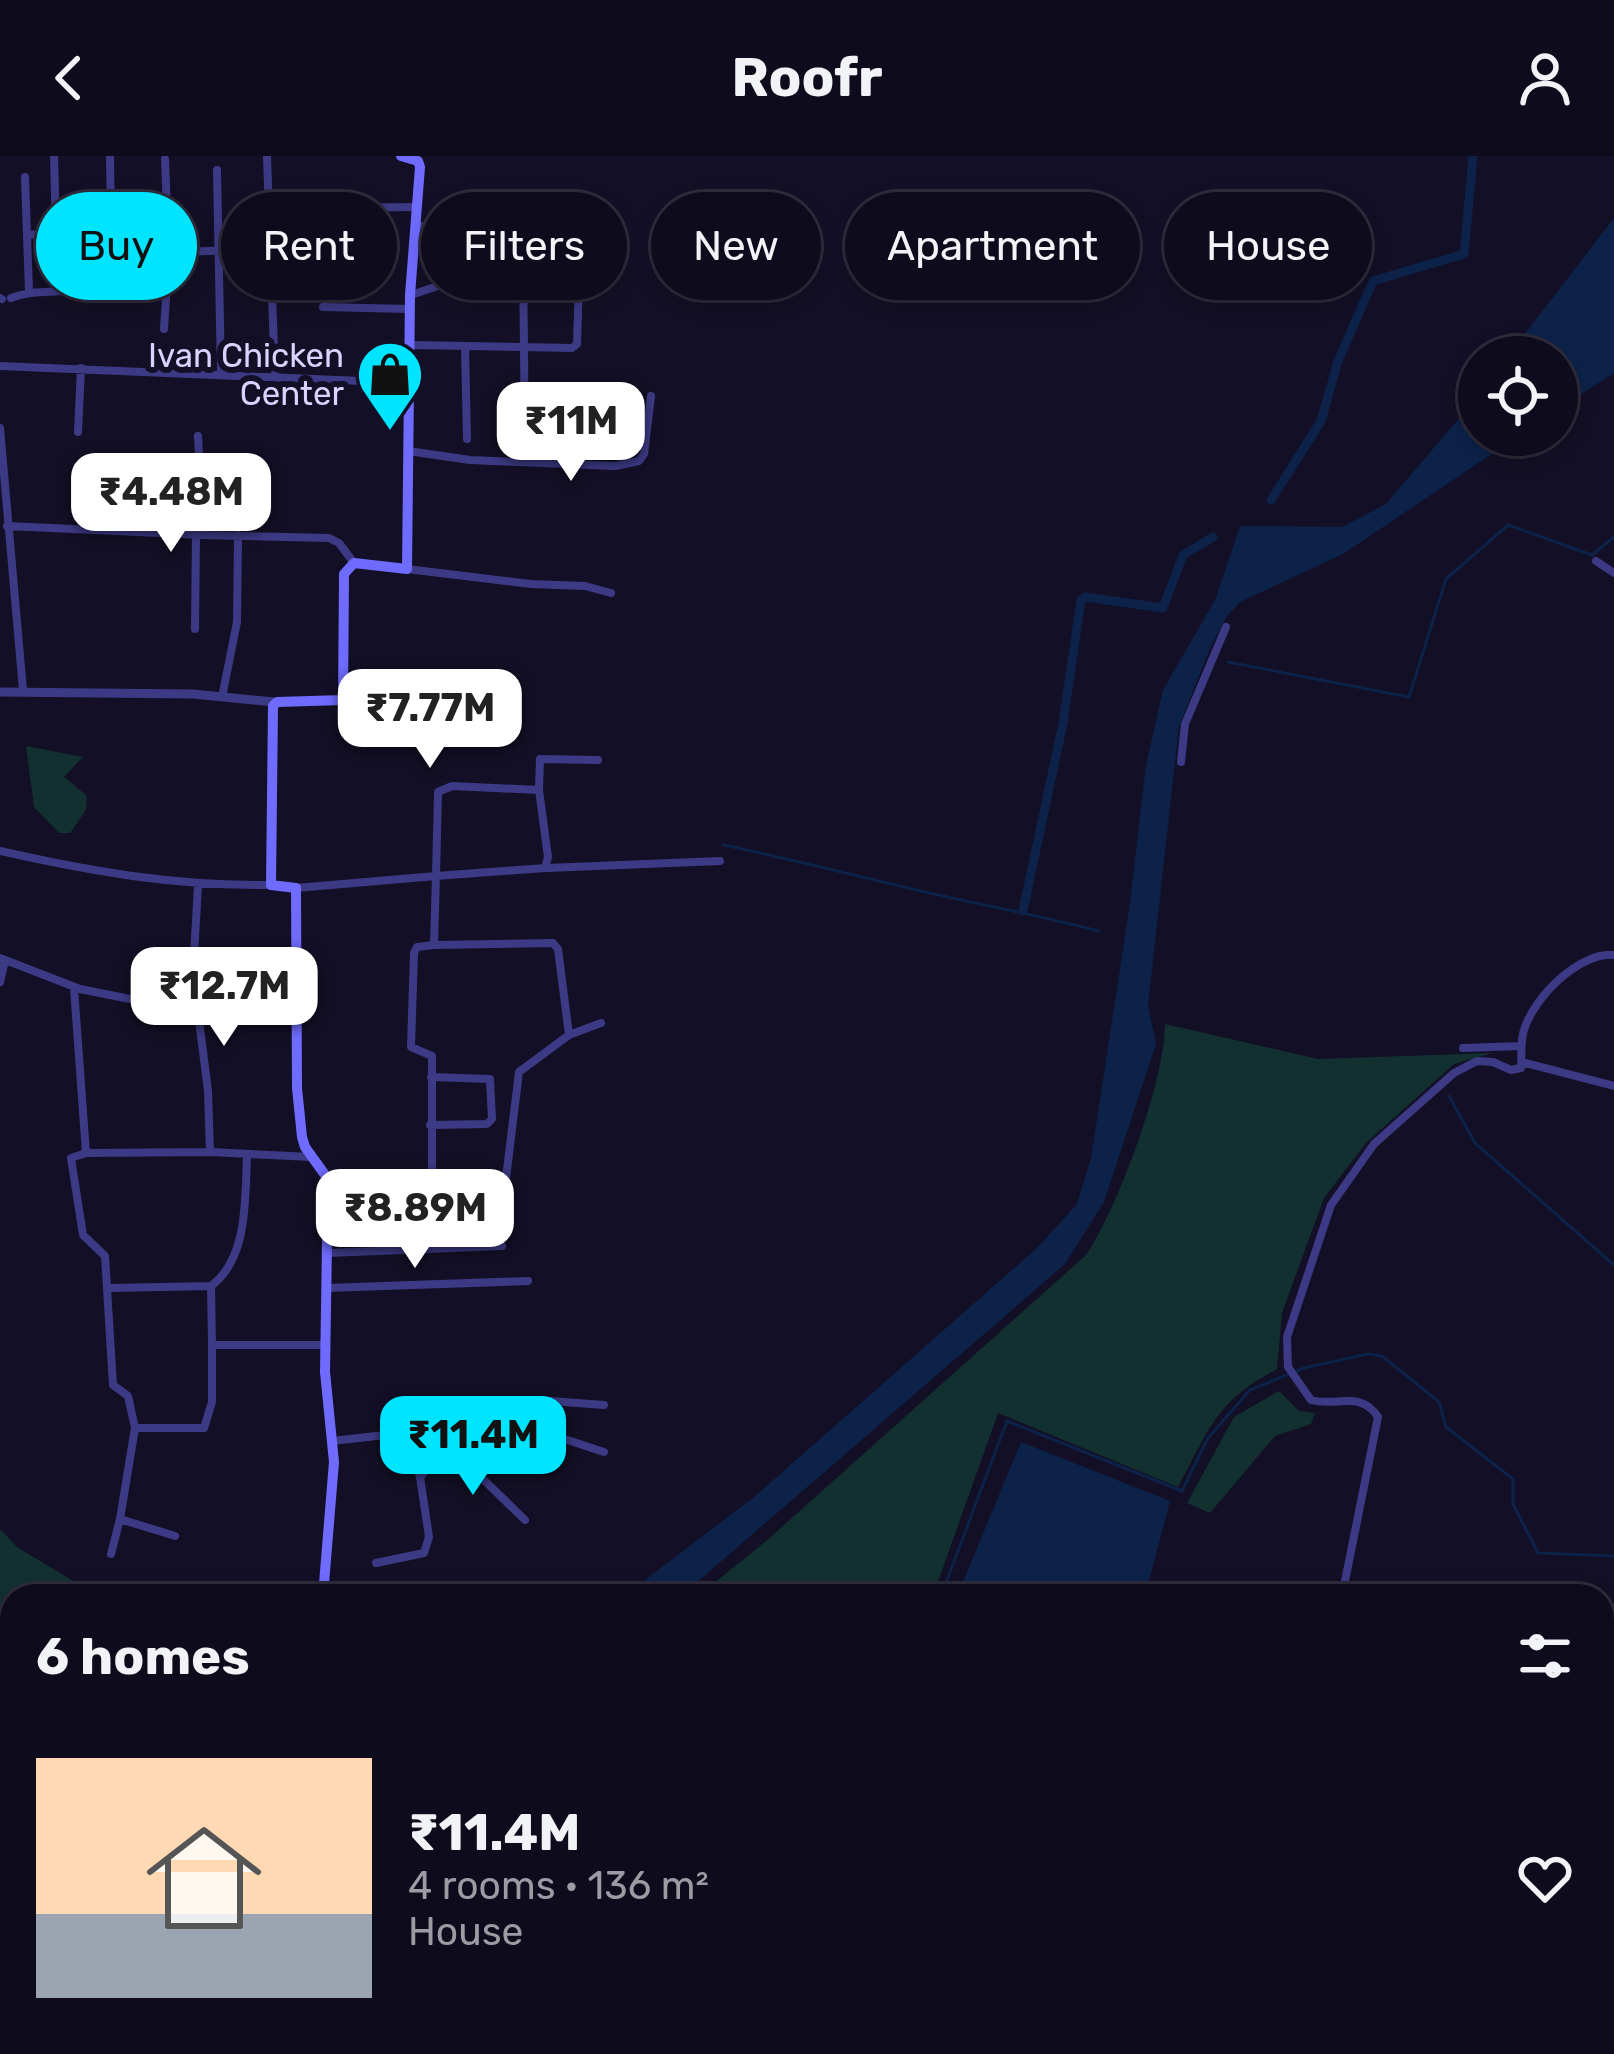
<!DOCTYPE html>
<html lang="en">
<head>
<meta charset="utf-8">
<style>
	body { margin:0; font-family:Rubik,sans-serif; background:#171425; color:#f1f3f6; height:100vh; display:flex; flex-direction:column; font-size:45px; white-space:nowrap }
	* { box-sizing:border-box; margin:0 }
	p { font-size:39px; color:#9b9ba3 }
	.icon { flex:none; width:66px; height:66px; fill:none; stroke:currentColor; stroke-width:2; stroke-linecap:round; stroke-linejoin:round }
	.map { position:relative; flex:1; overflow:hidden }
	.drawer { position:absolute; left:0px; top:1428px; width:1614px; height:471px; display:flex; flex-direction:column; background:#0e0b1c; border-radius:36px 36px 0 0; box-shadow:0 6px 18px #0003,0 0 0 3px #2e2b3b }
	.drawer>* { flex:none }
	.banner { position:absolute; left:36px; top:36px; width:1542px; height:108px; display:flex; gap:24px }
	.controls { position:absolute; left:1458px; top:180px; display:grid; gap:24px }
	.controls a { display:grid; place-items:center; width:120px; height:120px; border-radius:50%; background:#0e0b1c; box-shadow:0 6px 18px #0003,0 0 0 3px #2e2b3b; font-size:60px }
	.price { position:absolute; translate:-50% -102px; padding:0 27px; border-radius:24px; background:#fff; color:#222; font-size:39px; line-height:78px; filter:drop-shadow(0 3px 6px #0008) }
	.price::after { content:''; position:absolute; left:50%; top:72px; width:36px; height:27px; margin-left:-18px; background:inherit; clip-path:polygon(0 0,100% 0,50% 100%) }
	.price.current { background:#00e5ff; color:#111 }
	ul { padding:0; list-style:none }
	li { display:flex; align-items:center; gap:36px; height:300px; padding:0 36px }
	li+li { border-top:3px solid #2e2b3b }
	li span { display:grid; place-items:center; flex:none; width:336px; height:240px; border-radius:0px; color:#555 }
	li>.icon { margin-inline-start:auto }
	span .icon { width:144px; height:144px; fill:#fffc; stroke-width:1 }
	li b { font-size:51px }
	h2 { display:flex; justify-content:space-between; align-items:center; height:144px; padding:0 36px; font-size:51px }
	.tag { padding:0 42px; border-radius:54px; background:#0e0b1c; box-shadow:0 6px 18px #0003,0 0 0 3px #2e2b3b; font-size:42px; line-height:108px }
	.tag.current { background:#00e5ff; color:#111 }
	header { display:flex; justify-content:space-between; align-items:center; height:156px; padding:0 36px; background:#0e0b1c; font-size:54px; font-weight:700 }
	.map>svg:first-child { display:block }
</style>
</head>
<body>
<header><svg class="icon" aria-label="back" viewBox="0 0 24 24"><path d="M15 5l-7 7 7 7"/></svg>Roofr<svg class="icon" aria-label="person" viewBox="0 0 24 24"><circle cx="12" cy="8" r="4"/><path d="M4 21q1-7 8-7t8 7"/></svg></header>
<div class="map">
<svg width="1614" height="1898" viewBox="0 0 1614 1898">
	<rect width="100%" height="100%" fill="#130f26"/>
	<path fill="#12302f" d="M 26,590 L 83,601 L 64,621 L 87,640 L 86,654 L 70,677 L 59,677 L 34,651 Z
		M 1165,868 L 1318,903 L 1492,897 L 1454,908 L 1366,987 L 1324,1042 L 1282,1157 L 1277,1213 C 1215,1246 1210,1272 1178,1331 L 998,1257 L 933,1440 L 698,1440 L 765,1386 L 1086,1099 C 1118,1052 1165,924 1165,868 Z
		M 1279,1235 L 1299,1255 L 1315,1257 L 1311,1268 L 1275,1280 L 1210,1357 L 1187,1347 L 1234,1261 Z
		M 0,1373 L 17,1391 L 98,1440 L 12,1440 L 12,1527 L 0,1529 Z
		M 12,1579 L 12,1887 L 338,1887 L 328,1898 L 0,1898 L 0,1581 Z"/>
	<path fill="#0c2248" d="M 1614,62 L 1614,217 L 1557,254 L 1557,201 L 1507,201 Z
		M 1479,239 L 1479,279 L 1520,279 L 1343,398 L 1240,446 L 1227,460 L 1211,490 L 1179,570 L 1148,849 L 1156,888 L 1104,1046 L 1065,1108 L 695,1428 L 675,1440 L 624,1440 L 754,1341 L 1037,1092 L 1077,1048 L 1091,1002 L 1129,754 L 1146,609 L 1163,534 L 1215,444 L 1240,370 L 1342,371 L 1386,348 Z
		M 1021,1286 L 1170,1345 L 1145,1440 L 957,1440 Z"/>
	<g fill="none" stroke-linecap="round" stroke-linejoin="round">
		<path stroke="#0c2248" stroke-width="3" d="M 1228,506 L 1409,541 L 1446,423 L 1508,369 L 1592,399 L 1614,381
			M 723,689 C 803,705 881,727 961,744 C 1008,754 1053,763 1099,775
			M 1449,940 L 1475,987 L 1614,1109
			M 941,1440 L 1007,1265 L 1182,1335 L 1208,1282 L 1250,1234 L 1304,1212 L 1368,1198 L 1382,1200 L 1439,1246 L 1446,1271 L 1513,1323 L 1513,1348 L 1538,1397 L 1614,1400
			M 1614,1458 L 1607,1522 L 1614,1533
			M 1602,1699 L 1607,1690 L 1614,1689
			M 630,1898 L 632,1887
			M 1452,1898 L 1458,1887"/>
		<path stroke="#0c2248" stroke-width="9" d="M 1271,344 L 1321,265 L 1338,205 L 1373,125 L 1464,98 L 1473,0
			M 1023,755 L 1063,567 L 1081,444 L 1085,441 L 1163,452 L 1183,399 L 1213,381"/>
		<path stroke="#3d3a85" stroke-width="8" d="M 54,0 L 56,77
			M 110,0 L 111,74
			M 267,1 L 275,221
			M 165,3 L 168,82
			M 217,14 L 221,219
			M 25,21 L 27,79
			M 268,53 L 415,51
			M 416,70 L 489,71
			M149 97a15 15 0 1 1 30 0a15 15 0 1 1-30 0Z
			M 179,96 L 268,93
			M 523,101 L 525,287
			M 29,135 L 27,79 L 134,72
			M 411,139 L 620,69
			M 0,142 L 2,143
			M 11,142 C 29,135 42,137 61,135 C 97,133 127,127 158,110
			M 323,151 L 409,153
			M 164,173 L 168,111
			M 411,189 L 572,192 L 577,188 L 579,126
			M 465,190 L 467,283
			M 0,210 L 409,227
			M 0,272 L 23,534
			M 78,276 L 81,212
			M 408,295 L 470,304 L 615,310 L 639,305 L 644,298 L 651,240
			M 7,370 L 203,379 L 198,280
			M 203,379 L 329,382 L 339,387 L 354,407
			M 1596,405 L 1614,417
			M 407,413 L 531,428 L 585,430 L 611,437
			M 195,473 L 196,379
			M 222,541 L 237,466 L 238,379
			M 343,544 L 498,549 L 502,553 L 499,581
			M 1181,606 L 1185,568 L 1226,471
			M 0,695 C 93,716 175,730 271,729
			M 547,712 L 720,705
			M 198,729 L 193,817 L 208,935 L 210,996 L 311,1001
			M 296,732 L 436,720 L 438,636 L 452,630 L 539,634
			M 434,789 L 553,787 L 558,793 L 569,879
			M 0,802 L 80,833 L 150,847 L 296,843
			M 0,826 L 5,804
			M 74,832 L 86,997 L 210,996
			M 1463,892 L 1521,890
			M 1522,906 L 1614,930
			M 430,969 L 487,968 L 492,963 L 490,923 L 431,921
			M 86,997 L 71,1002 L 83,1079 L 105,1100 L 113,1229 L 128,1240 L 135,1272 L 120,1363 L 175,1380
			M 328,1023 L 506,1022 L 519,916 L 569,879 L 601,867
			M 432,1024 L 432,900 L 411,891 L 414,797 L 417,791 L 434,789 L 436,720 L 545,712 L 548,701 L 539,634 L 540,603 L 598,604
			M 327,1097 L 502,1090
			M 211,1130 L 212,1189
			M 110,1132 L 211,1130 C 248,1103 245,1043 247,1001
			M 326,1132 L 528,1125
			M 537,1244 L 534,1273 L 604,1296
			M 135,1272 L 204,1272 L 212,1246 L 212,1189 L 326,1189
			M 332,1285 L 403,1277 L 420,1320
			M 450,1291 L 525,1364
			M 111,1398 L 120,1363
			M 376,1407 L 424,1397 L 429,1381 L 420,1321 L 486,1248 L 537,1244 L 604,1249
			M 1342,1440 L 1378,1261 C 1361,1234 1336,1251 1311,1244 L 1288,1211 L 1287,1181 L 1331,1049 L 1374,988 L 1454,917 L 1477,905 L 1493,906 L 1511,914 L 1521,912 C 1522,899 1520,886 1524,874 C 1534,841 1579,796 1614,799
			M 557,1887 L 584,1898
			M 829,1898 L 852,1893 L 865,1898
			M 907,1898 L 912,1887
			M 1182,1898 L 1184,1887"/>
		<path stroke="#3d3a85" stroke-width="9" d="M 0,536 L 193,538 L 274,546"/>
		<path stroke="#6f6bff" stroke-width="10" d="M 323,1440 L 334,1306 L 325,1216 L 328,1023 L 305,991 L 302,981 L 297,932 L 296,732 L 271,729 L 273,550 L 277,546 L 343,544 L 344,418 L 354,407 L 407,413 L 410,139 L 420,11 L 418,5 L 401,0
			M 385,1898 L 390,1887"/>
	</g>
	<defs>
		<symbol id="shop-pin" viewBox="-11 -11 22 30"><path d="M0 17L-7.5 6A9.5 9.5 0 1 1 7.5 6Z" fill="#00e5ff" stroke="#130f26"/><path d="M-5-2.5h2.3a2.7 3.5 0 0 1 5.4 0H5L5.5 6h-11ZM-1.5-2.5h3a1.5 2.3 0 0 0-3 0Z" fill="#111"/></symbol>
	</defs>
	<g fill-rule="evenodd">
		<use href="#shop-pin" x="352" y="180" width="76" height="104"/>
	</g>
	<g text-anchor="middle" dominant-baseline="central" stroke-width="12" stroke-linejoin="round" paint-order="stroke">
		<g font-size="33" fill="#d9d4ff" stroke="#130f26" text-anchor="end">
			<text x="344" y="199">Ivan Chicken<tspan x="344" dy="38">Center</tspan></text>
		</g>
	</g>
</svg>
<div class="controls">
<a><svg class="icon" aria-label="locate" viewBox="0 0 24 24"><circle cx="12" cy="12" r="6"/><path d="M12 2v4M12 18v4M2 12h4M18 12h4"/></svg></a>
</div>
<b class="price" style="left:571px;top:328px">₹11M</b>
<b class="price" style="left:171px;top:399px">₹4.48M</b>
<b class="price" style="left:430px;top:615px">₹7.77M</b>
<b class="price" style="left:224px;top:893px">₹12.7M</b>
<b class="price" style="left:415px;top:1115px">₹8.89M</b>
<b class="price current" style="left:473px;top:1342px">₹11.4M</b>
<div class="banner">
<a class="tag current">Buy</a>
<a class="tag">Rent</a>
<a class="tag">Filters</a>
<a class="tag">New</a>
<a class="tag">Apartment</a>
<a class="tag">House</a>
</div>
<section class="drawer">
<h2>6 homes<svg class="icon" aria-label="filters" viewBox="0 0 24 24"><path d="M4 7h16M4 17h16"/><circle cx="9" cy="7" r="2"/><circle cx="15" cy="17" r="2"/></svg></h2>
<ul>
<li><span style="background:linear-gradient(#ffd9b3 65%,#9aa5b1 0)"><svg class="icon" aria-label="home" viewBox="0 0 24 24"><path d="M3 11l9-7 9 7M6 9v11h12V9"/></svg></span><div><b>₹11.4M</b><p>4 rooms · 136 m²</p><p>House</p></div><svg class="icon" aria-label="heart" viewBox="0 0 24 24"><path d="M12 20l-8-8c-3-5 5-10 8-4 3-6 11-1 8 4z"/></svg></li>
</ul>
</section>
</div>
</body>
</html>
